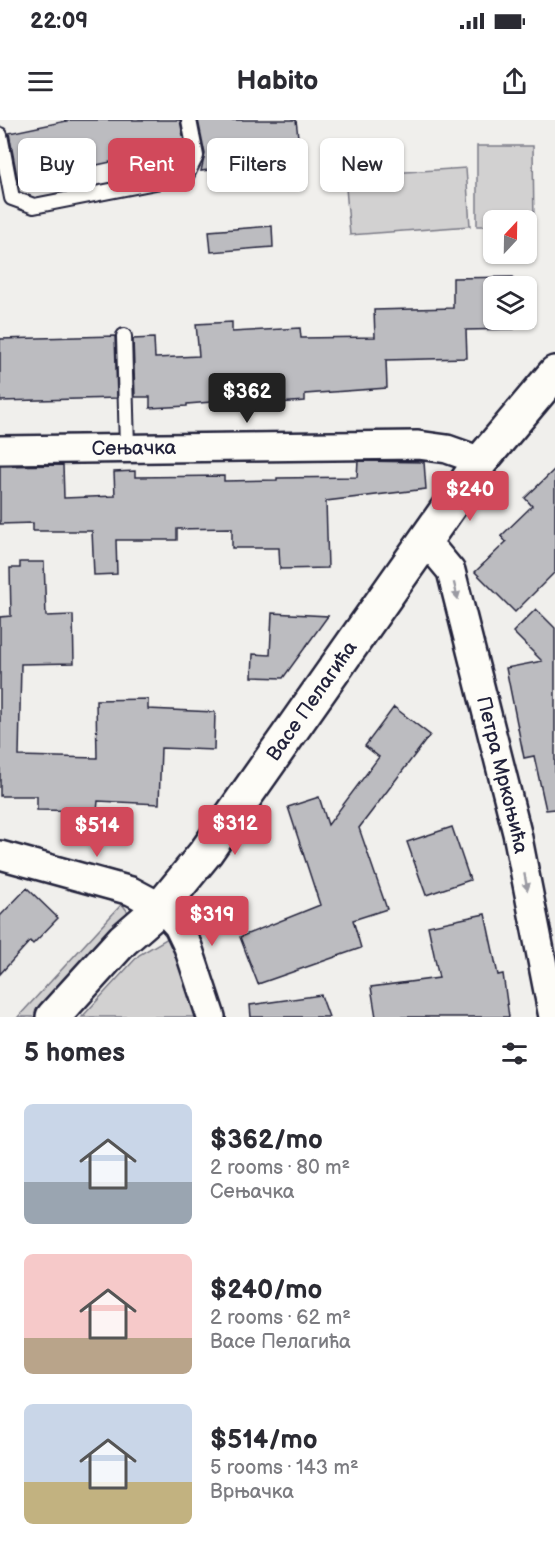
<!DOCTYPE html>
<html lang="en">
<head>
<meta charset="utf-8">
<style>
	body { margin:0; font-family:"Balsamiq Sans",sans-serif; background:#f2f2f3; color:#2b2b33; height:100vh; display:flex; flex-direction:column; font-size:22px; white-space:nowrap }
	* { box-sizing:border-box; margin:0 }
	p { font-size:20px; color:#7c7c81 }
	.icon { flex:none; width:33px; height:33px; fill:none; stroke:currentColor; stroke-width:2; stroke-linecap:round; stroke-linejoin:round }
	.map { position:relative; height:897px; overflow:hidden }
	.drawer { display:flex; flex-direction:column; background:#fff; flex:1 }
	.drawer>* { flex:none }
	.hud { position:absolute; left:18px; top:18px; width:519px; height:54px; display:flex; gap:12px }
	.needle { width:39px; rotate:22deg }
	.buttons { position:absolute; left:483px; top:90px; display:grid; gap:12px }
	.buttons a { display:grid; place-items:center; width:54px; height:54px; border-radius:9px; background:#fff; box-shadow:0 2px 4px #0004; font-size:30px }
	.price { position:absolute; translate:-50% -51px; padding:0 14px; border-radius:6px; background:#d1495b; color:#fff; font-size:20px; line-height:39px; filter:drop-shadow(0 2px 3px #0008) }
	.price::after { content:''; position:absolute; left:50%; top:36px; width:18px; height:14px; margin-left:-9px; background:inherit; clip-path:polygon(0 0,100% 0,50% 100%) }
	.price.selected { background:#222; color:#fff }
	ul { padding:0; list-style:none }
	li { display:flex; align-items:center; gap:18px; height:150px; padding:0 24px }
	li span { display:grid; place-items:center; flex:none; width:168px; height:120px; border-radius:9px; color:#555 }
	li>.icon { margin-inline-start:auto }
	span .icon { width:72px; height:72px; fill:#fffc; stroke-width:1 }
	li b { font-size:26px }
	h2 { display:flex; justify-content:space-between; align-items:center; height:72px; padding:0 24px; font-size:26px }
	.chip { padding:0 21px; border-radius:9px; background:#fff; box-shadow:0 2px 4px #0004; font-size:21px; line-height:54px }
	.chip.selected { background:#d1495b; color:#fff }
	.status { display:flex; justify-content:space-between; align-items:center; height:42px; padding:0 30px; background:#fff; direction:ltr }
	.status svg { height:16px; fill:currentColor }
	header { display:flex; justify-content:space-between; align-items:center; height:78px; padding:0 24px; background:#fff; font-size:27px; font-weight:700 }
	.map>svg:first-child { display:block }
</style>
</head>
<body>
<div class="status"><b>22:09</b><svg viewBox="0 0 49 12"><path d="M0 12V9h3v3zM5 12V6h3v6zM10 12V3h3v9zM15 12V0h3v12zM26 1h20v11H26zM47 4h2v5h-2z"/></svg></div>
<header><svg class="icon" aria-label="menu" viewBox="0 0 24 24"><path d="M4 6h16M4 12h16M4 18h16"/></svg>Habito<svg class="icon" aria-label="share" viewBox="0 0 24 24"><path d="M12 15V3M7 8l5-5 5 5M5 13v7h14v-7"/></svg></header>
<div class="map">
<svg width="555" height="897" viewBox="0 0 555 897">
	<rect width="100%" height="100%" fill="#f0efec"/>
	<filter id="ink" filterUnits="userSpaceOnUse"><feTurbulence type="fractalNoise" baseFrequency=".0167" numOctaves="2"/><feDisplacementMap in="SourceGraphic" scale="12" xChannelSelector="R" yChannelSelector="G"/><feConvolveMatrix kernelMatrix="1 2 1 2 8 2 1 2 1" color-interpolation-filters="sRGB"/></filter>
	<g filter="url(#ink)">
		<path fill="#d2d1d1" stroke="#7a7a86" stroke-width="1.5" d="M 477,26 L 533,26 L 534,106 L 527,106 L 526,100 L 494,100 L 493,106 L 477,106 Z
			M 466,48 L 470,106 L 350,115 L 345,56 Z
			M 122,784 L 128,792 L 112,821 L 42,897 L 18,897 Z
			M 173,815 L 206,897 L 82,897 L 139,835 Z"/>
		<path fill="#bcbcc0" stroke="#22223b" stroke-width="1.5" d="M 71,0 L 180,0 L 185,26 L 18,62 L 9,13 Z
			M 198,0 L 296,0 L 300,33 L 244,41 L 245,45 L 201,51 L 205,34 Z
			M 272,106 L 273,127 L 211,132 L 209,111 Z
			M 513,157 L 513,166 L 494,166 L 494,200 L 514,200 L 514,209 L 466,210 L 467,238 L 386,240 L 387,268 L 305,274 L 305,281 L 263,284 L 262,278 L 187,284 L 187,286 L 150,288 L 150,277 L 135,277 L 133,219 L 154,218 L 155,238 L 199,236 L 196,204 L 232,202 L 232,212 L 300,208 L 301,218 L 375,217 L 374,190 L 453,188 L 453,158 Z
			M 115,216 L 117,278 L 0,281 L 0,219 Z
			M 358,341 L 424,342 L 426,369 L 326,381 L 328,448 L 280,449 L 279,428 L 232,428 L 232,408 L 177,409 L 177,420 L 116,420 L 117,454 L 94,455 L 92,411 L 33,411 L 33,403 L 0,404 L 0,346 L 63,345 L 64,378 L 115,376 L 114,352 L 135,351 L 135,357 L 224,356 L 224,361 L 277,360 L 277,358 L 357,357 Z
			M 555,349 L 555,452 L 515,492 L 475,452 L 506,422 L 501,416 L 532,386 L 525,378 Z
			M 20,442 L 44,442 L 46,496 L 73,495 L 74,543 L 21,544 L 19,636 L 97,638 L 96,580 L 148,579 L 148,589 L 215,592 L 214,630 L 161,628 L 159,684 L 98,681 L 97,691 L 37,690 L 37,676 L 0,676 L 0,497 L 11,496 L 10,448 L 20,448 Z
			M 536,489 L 555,508 L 555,689 L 546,690 L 534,636 L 524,638 L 506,548 L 542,541 L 513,512 Z
			M 272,493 L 328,496 L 283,558 L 252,557 L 253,534 L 270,535 Z
			M 394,587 L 430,615 L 359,708 L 387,789 L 353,800 L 361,828 L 258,864 L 240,817 L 320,785 L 288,687 L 319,677 L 328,705 L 379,637 L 365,626 Z
			M 452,707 L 470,760 L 426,775 L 407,722 Z
			M 27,768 L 58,798 L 33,824 L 30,821 L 0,854 L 0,796 Z
			M 485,794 L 498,855 L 503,854 L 509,897 L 376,897 L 371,867 L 439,858 L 428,806 Z
			M 321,875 L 329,897 L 251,897 L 250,885 Z"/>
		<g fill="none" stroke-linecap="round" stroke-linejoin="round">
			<defs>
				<path id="lane" d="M 0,15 L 12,78 L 34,86 L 186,56 L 196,36 L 189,0
					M 124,216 L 127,328"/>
				<g id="street">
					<path id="s1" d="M 0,330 L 418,325 L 447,329 L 481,341"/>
					<path id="s2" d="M 423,425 L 436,433 L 451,451 L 517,713 L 553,897"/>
					<path d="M 0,735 L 131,771 L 161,787 L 178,806 L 188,827 L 211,897"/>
				</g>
				<g id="secondary">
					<path id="s3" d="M 53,897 L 123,820 L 161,787 L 206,732 L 481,341 L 555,253"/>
				</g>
			</defs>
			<use href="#lane" stroke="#22223b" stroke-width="18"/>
			<use href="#street" stroke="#22223b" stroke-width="32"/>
			<use href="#secondary" stroke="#22223b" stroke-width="38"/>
			<use href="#lane" stroke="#fdfcf7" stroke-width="14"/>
			<use href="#street" stroke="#fdfcf7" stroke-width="27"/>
			<use href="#secondary" stroke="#fdfcf7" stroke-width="33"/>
		</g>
		<defs><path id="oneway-solid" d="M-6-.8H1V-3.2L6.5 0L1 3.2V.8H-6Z" transform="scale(1.5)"/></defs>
		<g fill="#9a9aa2">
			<use href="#oneway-solid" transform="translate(456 471) rotate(76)"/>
			<use href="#oneway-solid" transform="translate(526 762) rotate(79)"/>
		</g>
	</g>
	<g text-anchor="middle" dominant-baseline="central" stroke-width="4.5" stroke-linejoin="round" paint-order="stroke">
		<g font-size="20" fill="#22223b" stroke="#fdfcf7">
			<text stroke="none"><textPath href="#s1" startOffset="134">Сењачка</textPath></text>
			<text stroke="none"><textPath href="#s3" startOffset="410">Васе Пелагића</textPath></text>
			<text stroke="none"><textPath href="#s2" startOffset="249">Петра Мркоњића</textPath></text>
		</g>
	</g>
</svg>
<div class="buttons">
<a><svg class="needle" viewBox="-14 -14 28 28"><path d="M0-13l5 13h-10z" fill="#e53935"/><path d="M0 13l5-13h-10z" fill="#7c7c81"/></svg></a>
<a><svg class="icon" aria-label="layers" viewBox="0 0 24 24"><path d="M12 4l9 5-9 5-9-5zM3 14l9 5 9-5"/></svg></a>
</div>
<b class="price selected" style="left:247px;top:304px">$362</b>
<b class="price" style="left:470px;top:402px">$240</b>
<b class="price" style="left:235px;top:736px">$312</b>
<b class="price" style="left:97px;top:738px">$514</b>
<b class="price" style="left:212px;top:827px">$319</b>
<div class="hud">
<a class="chip">Buy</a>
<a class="chip selected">Rent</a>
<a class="chip">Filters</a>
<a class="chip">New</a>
</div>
</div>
<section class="drawer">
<h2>5 homes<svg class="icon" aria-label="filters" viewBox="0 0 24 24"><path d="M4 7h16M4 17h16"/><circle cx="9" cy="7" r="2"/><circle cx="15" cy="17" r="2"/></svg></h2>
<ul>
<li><span style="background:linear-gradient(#c9d6e8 65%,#9aa5b1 0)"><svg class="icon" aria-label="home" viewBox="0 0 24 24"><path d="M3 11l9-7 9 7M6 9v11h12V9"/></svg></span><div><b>$362/mo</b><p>2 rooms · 80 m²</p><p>Сењачка</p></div></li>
<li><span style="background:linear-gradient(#f6c9c9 70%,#b9a48a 0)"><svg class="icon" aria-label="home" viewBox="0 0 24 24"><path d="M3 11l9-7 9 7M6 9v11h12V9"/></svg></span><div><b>$240/mo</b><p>2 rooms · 62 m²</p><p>Васе Пелагића</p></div></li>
<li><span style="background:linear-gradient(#c9d6e8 65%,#c2b280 0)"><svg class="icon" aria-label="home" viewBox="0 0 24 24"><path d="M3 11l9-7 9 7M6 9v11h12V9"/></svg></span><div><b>$514/mo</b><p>5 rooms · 143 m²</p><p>Врњачка</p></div></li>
</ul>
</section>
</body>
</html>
